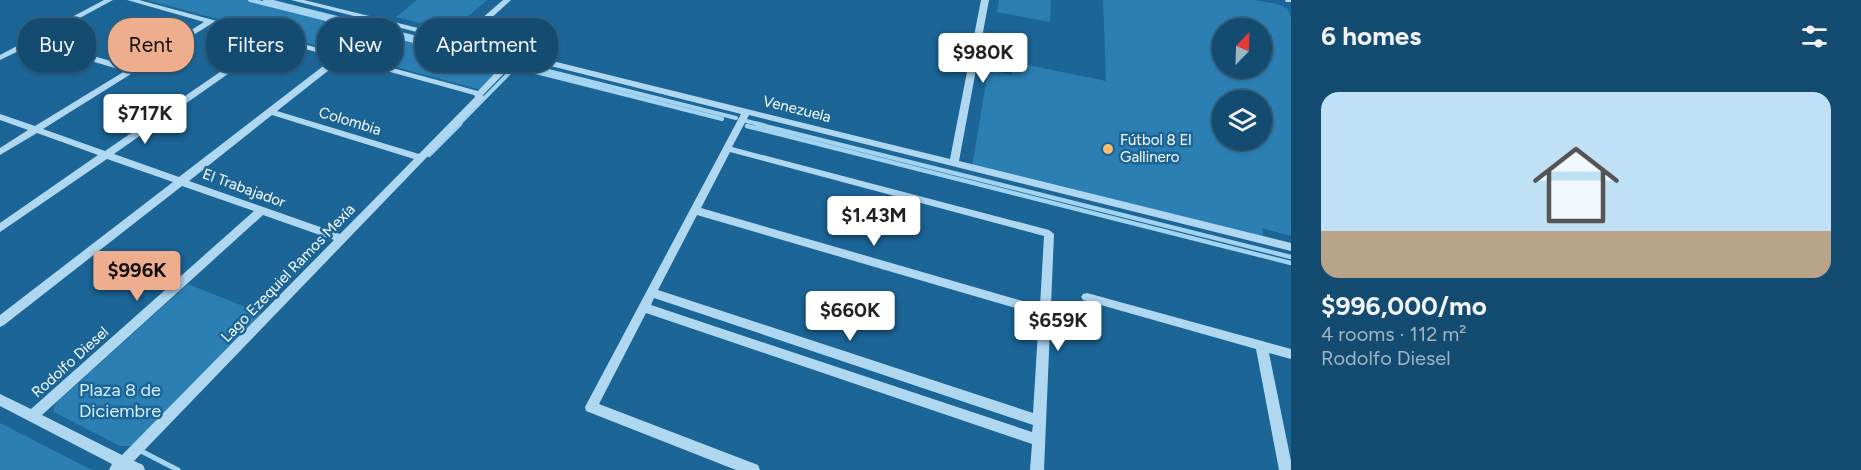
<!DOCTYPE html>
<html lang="en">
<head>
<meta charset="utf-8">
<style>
	body { margin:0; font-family:Figtree,sans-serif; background:#1d5376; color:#f1f3f6; height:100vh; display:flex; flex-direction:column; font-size:22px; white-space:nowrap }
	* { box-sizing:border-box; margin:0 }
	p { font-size:20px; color:#9db4c3 }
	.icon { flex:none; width:33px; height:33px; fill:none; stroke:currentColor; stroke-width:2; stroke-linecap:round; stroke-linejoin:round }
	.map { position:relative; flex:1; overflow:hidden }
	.side { display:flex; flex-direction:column; background:#144c71; width:570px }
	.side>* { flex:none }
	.banner { position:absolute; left:18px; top:18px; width:570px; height:54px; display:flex; gap:12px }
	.needle { width:39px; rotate:23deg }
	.fabs { position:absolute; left:1212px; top:18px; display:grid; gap:12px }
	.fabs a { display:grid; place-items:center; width:60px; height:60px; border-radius:50%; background:#144c71; box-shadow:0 2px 4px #0004,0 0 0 2px #336384; font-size:30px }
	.price { position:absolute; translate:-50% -51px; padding:0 14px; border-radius:6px; background:#fff; color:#222; font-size:20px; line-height:39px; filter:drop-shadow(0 2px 3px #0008) }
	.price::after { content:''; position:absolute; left:50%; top:36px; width:18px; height:14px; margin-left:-9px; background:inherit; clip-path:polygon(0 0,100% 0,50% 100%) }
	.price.current { background:#eead8d; color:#111 }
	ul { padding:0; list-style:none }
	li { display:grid; align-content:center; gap:12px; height:318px; padding:0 30px }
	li+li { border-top:2px solid #336384 }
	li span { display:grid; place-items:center; height:186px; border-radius:18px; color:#555 }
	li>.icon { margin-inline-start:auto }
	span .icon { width:108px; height:108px; fill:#fffc; stroke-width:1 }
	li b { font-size:26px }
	h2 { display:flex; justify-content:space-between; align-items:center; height:72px; padding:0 30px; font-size:26px }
	.tag { padding:0 21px; border-radius:24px; background:#144c71; box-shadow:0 2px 4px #0004,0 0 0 2px #336384; font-size:21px; line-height:54px }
	.tag.current { background:#eead8d; color:#111 }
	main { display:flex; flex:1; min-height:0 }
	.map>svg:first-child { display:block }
</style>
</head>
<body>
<main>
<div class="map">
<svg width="1291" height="470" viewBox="0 0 1291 470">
	<rect width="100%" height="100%" fill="#1b6597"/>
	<path fill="#2b7fb3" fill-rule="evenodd" d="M 147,0 L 274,0 L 515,60 L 485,91 Z
		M 417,0 L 487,0 L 457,26 L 444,29 L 396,17 Z
		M 999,0 L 1051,0 L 1050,22 L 997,12 Z
		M 1103,0 L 1254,0 L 1278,4 L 1288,9 L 1291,18 L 1291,236 L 1262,228 L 1264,239 L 972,167 L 988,70 L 1012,75 L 1013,62 L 1106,81 ZM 1222,28 L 1262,28 L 1262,68 L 1222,68 ZM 1222,100 L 1262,100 L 1262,140 L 1222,140 Z
		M 188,284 L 263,314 L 131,446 L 120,446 L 54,412 L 54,407 L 58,401 Z
		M 0,423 L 92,470 L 0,470 Z"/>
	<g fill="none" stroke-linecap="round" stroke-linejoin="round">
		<path stroke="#a2d4f2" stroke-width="4" d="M 250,0 L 502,63
			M 265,0 L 736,118
			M 512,66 L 722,119
			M 746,121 L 763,125
			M 458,125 L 515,67"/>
		<path stroke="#a2d4f2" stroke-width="4.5" d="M 757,124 L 1291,257
			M 747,126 L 1291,263
			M 429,155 L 460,124"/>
		<path stroke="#a2d4f2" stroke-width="5" d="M 141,451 L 178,470"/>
		<path fill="#afd7f0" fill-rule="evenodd" d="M 104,0 L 113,0 L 39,40 L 131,67 L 204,22 L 127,0 L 139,0 L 478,91 L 511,56 L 291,0 L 304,0 L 459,38 L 503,0 L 511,0 L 467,40 L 950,159 L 981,0 L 989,0 L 959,161 L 1291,243 L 1291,251 L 749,115 L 732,147 L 1049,230 L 1054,234 L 1044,470 L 1030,470 L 1032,444 L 646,313 L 599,404 L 758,465 L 760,470 L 736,470 L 586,411 L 585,407 L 741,114 L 519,58 L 483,95 L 484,97 L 483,99 L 134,461 L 143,465 L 145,470 L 109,470 L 112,464 L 0,406 L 0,394 L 31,409 L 254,211 L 182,186 L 4,325 L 0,327 L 0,315 L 173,182 L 107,159 L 0,232 L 0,223 L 98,155 L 37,133 L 0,155 L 0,148 L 28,130 L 0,120 L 0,114 L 35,126 L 125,71 L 33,44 L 0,60 L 0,55 ZM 211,24 L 268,39 L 105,151 L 43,129 ZM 275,41 L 335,57 L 179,177 L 114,154 ZM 343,59 L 474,95 L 475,97 L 419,154 L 277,111 ZM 272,115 L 414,159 L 340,234 L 189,181 ZM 730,152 L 1044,236 L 1040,306 L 701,208 ZM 263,215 L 334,240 L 122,455 L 42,415 ZM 697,215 L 1039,315 L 1033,413 L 658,290 ZM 654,298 L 1033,425 L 1032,432 L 651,305 Z
			M 1285,0 L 1291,0 L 1291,2 L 1286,2 Z
			M 1087,293 L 1291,349 L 1291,359 L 1269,353 L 1291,461 L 1291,470 L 1279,470 L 1256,349 L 1083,300 L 1081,297 L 1083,294 Z"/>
	</g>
	<circle fill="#ffbd6e" stroke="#1b6597" stroke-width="2" cx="1108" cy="149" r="6"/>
	<g text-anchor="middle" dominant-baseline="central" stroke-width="5" stroke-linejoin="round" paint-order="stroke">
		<g font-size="15" fill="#fff" stroke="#1b6597">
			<text transform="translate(797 109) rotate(14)">Venezuela</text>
			<text transform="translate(350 121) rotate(17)">Colombia</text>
			<text transform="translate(244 188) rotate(20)">El Trabajador</text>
			<text transform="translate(288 273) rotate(-46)">Lago Ezequiel Ramos Mexía</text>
			<text transform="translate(70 362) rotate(-42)">Rodolfo Diesel</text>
		</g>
		<g font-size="15" fill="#fff" stroke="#1b6597" text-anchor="start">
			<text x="1120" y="140">Fútbol 8 El<tspan x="1120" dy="17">Gallinero</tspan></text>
		</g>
		<g font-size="18" fill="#d6edfb" stroke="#1b6597">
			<text x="120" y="390">Plaza 8 de<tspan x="120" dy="21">Diciembre</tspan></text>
		</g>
	</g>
</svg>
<div class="fabs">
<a><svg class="needle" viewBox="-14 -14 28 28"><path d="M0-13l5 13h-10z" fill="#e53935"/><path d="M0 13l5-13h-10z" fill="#9db4c3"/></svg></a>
<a><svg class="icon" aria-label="layers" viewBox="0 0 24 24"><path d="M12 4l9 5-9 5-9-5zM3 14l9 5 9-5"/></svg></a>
</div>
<b class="price" style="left:983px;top:84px">$980K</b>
<b class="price" style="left:145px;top:145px">$717K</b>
<b class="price" style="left:874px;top:247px">$1.43M</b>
<b class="price current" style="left:137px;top:302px">$996K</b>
<b class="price" style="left:850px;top:342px">$660K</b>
<b class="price" style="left:1058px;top:352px">$659K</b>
<div class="banner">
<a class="tag">Buy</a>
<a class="tag current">Rent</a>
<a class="tag">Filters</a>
<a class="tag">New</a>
<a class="tag">Apartment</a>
</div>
</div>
<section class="side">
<h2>6 homes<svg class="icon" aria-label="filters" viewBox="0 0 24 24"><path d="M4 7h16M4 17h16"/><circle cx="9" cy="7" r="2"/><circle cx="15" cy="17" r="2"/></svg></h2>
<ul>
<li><span style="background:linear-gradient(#bfe0f5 75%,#b9a48a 0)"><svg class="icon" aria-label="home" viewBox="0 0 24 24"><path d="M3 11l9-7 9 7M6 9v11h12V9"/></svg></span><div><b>$996,000/mo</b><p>4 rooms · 112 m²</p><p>Rodolfo Diesel</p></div></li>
</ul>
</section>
</main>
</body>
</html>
